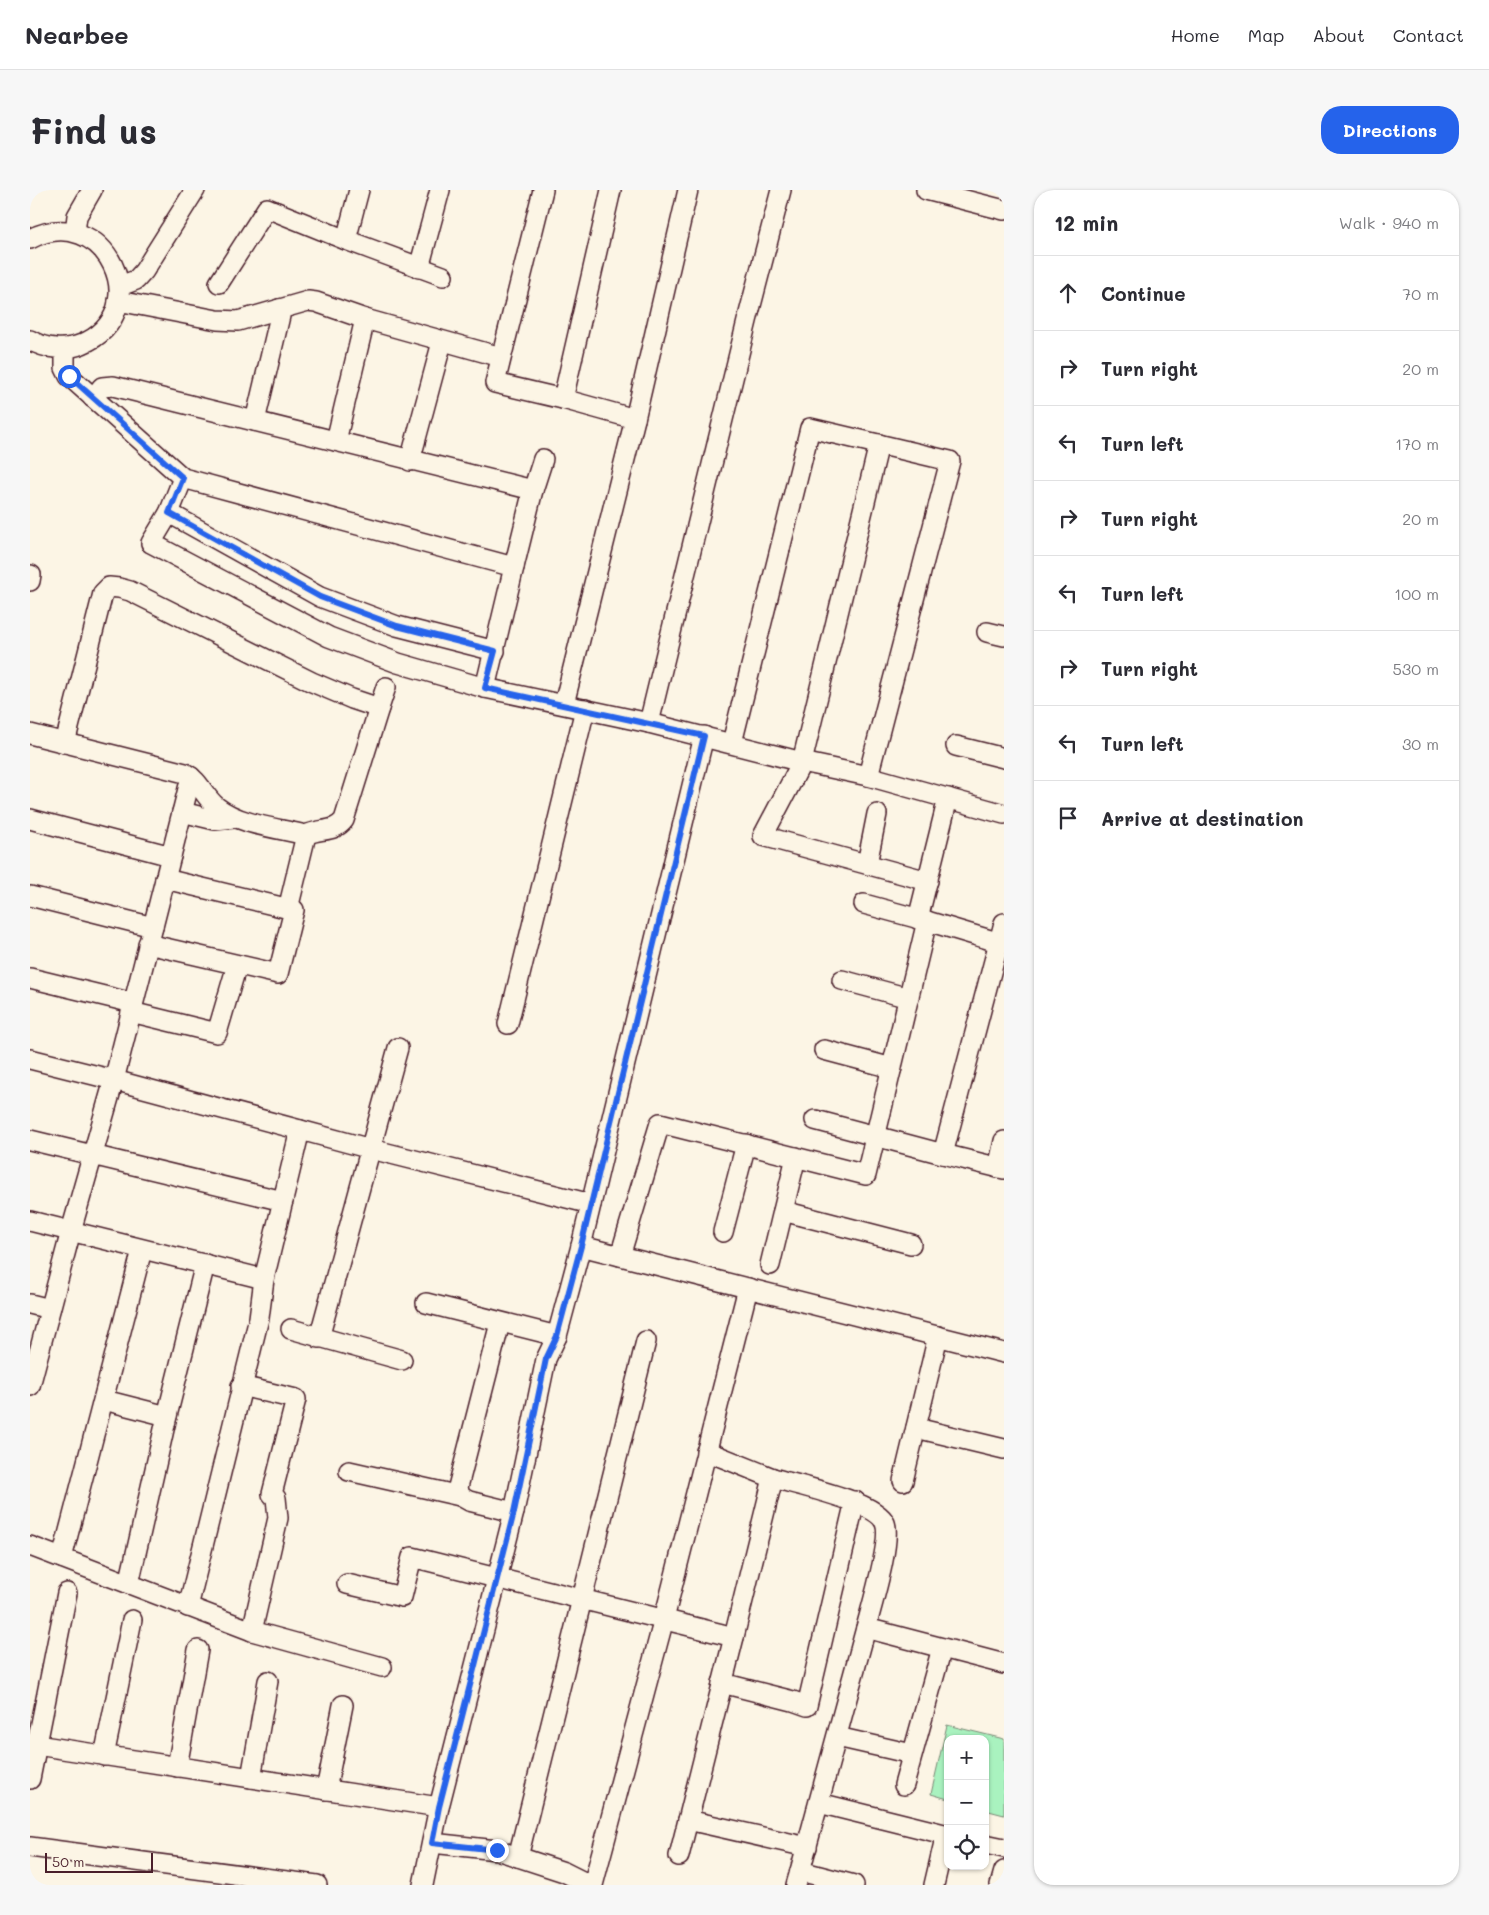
<!DOCTYPE html>
<meta charset="utf-8">
<style>
body{margin:0;font-family:Mali,sans-serif;background:#f7f7f7;color:#2b2b33}
.controls{position:absolute;right:15px;bottom:15px;display:grid;overflow:hidden;border-radius:10px;box-shadow:0 1px 4px #0004}
.controls button{width:45px;height:45px;display:grid;place-items:center;padding:0;border:0;border-bottom:1px solid #e1e1e2;background:#fff;color:#2b2b33;font:25px sans-serif}
.scale{position:absolute;left:15px;bottom:12px;width:108px;box-sizing:border-box;padding-left:5px;border:2px solid #4a1f2b;border-top:0;font-size:14px;line-height:18px;white-space:nowrap;color:#4a1f2b;-webkit-text-stroke:4px #fcf5e5;paint-order:stroke}
.stop{position:absolute;width:15px;height:15px;margin:-11px;border:4px solid #2563eb;border-radius:50%;background:#fff}
.stop.end{background:#2563eb;border-color:#fff;box-shadow:0 1px 5px #0008}
.list{margin:0;padding:0;list-style:none}
h2{display:flex;justify-content:space-between;align-items:center;height:65px;margin:0;padding:0 20px;font-size:21px}
h2 small{font-size:16px;font-weight:400;color:#7c7c81}
.list li{display:grid;grid-template-columns:32px 1fr auto;gap:15px;align-items:center;box-sizing:border-box;height:75px;padding:0 20px;border-top:1px solid #e1e1e2}
.list b{display:block;font-size:19px;white-space:nowrap}
.list em{font-size:16px;font-style:normal;color:#7c7c81}
.icon{flex:none;width:28px;height:28px;fill:none;stroke:currentColor;stroke-width:2;stroke-linecap:round;stroke-linejoin:round}
.map{position:relative;flex:none;width:974px;height:1695px;overflow:hidden;border-radius:20px}
header{display:flex;align-items:center;gap:30px;box-sizing:border-box;height:70px;padding:0 25px;background:#fff;border-bottom:1px solid #e1e1e2}
header strong{font-size:24px}
nav{display:flex;gap:28px;margin-inline-start:auto;font-size:18px}
.intro{display:flex;align-items:center;justify-content:space-between;box-sizing:border-box;height:120px;padding:0 30px}
h1{margin:0;font-size:35px}
.button{padding:12px 22px;border-radius:20px;background:#2563eb;color:#fff;font-size:18px;font-weight:700}
main{display:flex;gap:30px;padding:0 30px}
aside{flex:1;background:#fff;border-radius:20px;box-shadow:0 1px 4px #0004}
.map>svg:first-child{display:block}
.green{fill:#a9f2bf;stroke:#7a8875}
.lines{fill:none;stroke-linecap:round;stroke-linejoin:round}
.minor-casing{stroke:#4a1f2b;stroke-width:22}
.minor{stroke:#fcf5e5;stroke-width:19}
.route{stroke:#2563eb;stroke-width:6}
</style>
<header>
<strong>Nearbee</strong>
<nav><a>Home</a><a>Map</a><a>About</a><a>Contact</a></nav>
</header>
<div class="intro"><h1>Find us</h1><a class="button">Directions</a></div>
<main>
<div class="map">
<svg width="974" height="1695" viewBox="0 0 974 1695">
<rect width="100%" height="100%" fill="#fcf5e5"/>
<filter id="ink" filterUnits="userSpaceOnUse"><feTurbulence type="fractalNoise" baseFrequency=".02" numOctaves="2"/><feDisplacementMap in="SourceGraphic" scale="10" xChannelSelector="R" yChannelSelector="G"/><feConvolveMatrix kernelMatrix="1 2 1 2 8 2 1 2 1" color-interpolation-filters="sRGB"/></filter>
<g filter="url(#ink)">
<path class="green" d="M 917,1535 L 974,1549 L 974,1625 L 955,1620 L 955,1549 L 918,1549 L 918,1609 L 901,1604 Z"/>
<g class="lines">
<g class="minor-casing">
<g id="minor">
<path d="M 513,0 L 465,193 L 533,209 L 605,229"/>
<path d="M 896,0 L 974,20"/>
<path d="M 45,42 L 47,26 L 62,0"/>
<path d="M 0,49 C 75,10 128,122 52,154 C 35,161 15,159 0,150"/>
<path d="M 316,50 L 329,0"/>
<path d="M 389,78 L 410,0"/>
<path d="M 189,93 L 237,18 L 316,50 L 413,86"/>
<path d="M 90,96 L 106,90 L 114,81 L 165,0"/>
<path d="M 88,111 L 187,130 L 208,131 L 278,111 L 286,112 L 335,129 L 471,167"/>
<path d="M 35,158 L 35,178 L 39,186 L 153,288 L 484,377 L 455,498"/>
<path d="M 63,208 L 72,197 L 83,196 L 503,300 L 484,377"/>
<path d="M 533,209 L 581,0"/>
<path d="M 225,231 L 250,126 L 249,119"/>
<path d="M 306,251 L 335,129"/>
<path d="M 849,254 L 772,572 L 733,646 L 898,691"/>
<path d="M 380,271 L 412,152"/>
<path d="M 153,288 L 139,323 L 121,353 L 299,447 L 368,473 L 455,498 L 619,533 L 772,572 L 838,586 L 974,624"/>
<path d="M 503,300 L 513,269"/>
<path d="M 139,323 L 290,407 L 367,436 L 465,461"/>
<path d="M 0,391 L 1,385"/>
<path d="M 957,442 L 974,446"/>
<path d="M 534,514 L 605,229 L 658,0"/>
<path d="M 619,533 L 717,131 L 751,0"/>
<path d="M 0,544 L 155,583 C 169,590 175,608 187,617 C 210,635 248,638 276,645 C 290,638 304,643 314,630 L 349,518"/>
<path d="M 35,553 L 73,403 L 79,397 L 89,398 L 100,401 L 282,492 L 322,509 L 349,518 L 356,497"/>
<path d="M 702,553 L 780,238 L 920,271 L 838,586"/>
<path d="M 926,556 L 974,568"/>
<path d="M 152,622 L 185,630 L 204,628"/>
<path d="M 0,629 L 141,666 L 84,890 L 41,1041 L 0,1196"/>
<path d="M 141,666 L 161,587"/>
<path d="M 837,674 L 847,624"/>
<path d="M 0,706 L 123,737"/>
<path d="M 834,714 L 897,731"/>
<path d="M 258,719 L 276,645"/>
<path d="M 888,729 L 918,608"/>
<path d="M 118,754 L 248,784 L 264,720 L 135,689"/>
<path d="M 0,788 L 103,813"/>
<path d="M 812,790 L 879,808"/>
<path d="M 101,822 L 187,843 L 207,775"/>
<path d="M 478,834 L 555,519"/>
<path d="M 794,860 L 862,878"/>
<path d="M 0,869 L 84,890 L 341,959 L 561,1014"/>
<path d="M 785,930 L 913,964 L 974,733"/>
<path d="M 0,950 L 253,1011"/>
<path d="M 913,964 L 974,979"/>
<path d="M 968,978 L 974,951"/>
<path d="M 753,1021 L 881,1054"/>
<path d="M 0,1031 L 234,1089"/>
<path d="M 693,1042 L 716,954"/>
<path d="M 551,1056 L 674,546"/>
<path d="M 590,1066 L 630,933 L 836,985 L 897,731 L 974,754"/>
<path d="M 740,1075 L 766,967"/>
<path d="M 396,1113 L 527,1146"/>
<path d="M 0,1114 L 20,1119"/>
<path d="M 470,1133 L 428,1297 L 430,1306 L 439,1311 L 484,1322"/>
<path d="M 261,1139 L 372,1170"/>
<path d="M 289,1148 L 368,858"/>
<path d="M 211,1196 L 266,1209 L 242,1304 L 246,1308 L 248,1328 L 222,1441"/>
<path d="M 74,1210 L 137,1226"/>
<path d="M 886,1238 L 974,1259"/>
<path d="M 676,1261 L 743,1288 L 704,1447"/>
<path d="M 319,1281 L 430,1306"/>
<path d="M 743,1288 C 766,1295 846,1311 855,1333 C 862,1350 841,1418 836,1438"/>
<path d="M 873,1291 L 908,1146"/>
<path d="M 0,1356 L 222,1441 L 352,1477"/>
<path d="M 32,1368 L 112,1060"/>
<path d="M 99,1394 L 137,1226 L 175,1074"/>
<path d="M 317,1394 L 372,1407 L 382,1367 L 704,1447 L 649,1666"/>
<path d="M 158,1417 L 229,1128 L 234,1089 L 270,940"/>
<path d="M 692,1493 L 763,1511 L 777,1516 L 825,1311"/>
<path d="M 807,1547 L 882,1564"/>
<path d="M 0,1554 L 409,1617 L 393,1695"/>
<path d="M 74,1566 L 102,1430"/>
<path d="M 147,1577 L 168,1460"/>
<path d="M 221,1588 L 238,1491"/>
<path d="M 0,1589 L 37,1403"/>
<path d="M 874,1595 L 912,1458"/>
<path d="M 296,1600 L 313,1515"/>
<path d="M 789,1613 L 918,1645"/>
<path d="M 409,1617 L 484,1322 L 516,1169 L 527,1146 L 551,1056 L 974,1163"/>
<path d="M 658,1630 L 777,1657"/>
<path d="M 402,1653 L 467,1660 L 534,1682 L 560,1695"/>
<path d="M 955,1654 L 974,1658"/>
<path d="M 0,1657 L 287,1695"/>
<path d="M 488,1667 L 616,1151"/>
<path d="M 770,1681 L 836,1438 L 974,1474"/>
<path d="M 563,1695 L 634,1429 L 718,1098"/>
<path d="M 766,1695 L 770,1681 L 824,1695"/>
<path d="M 904,1695 L 916,1644"/>
<path d="M 970,1695 L 974,1681"/>
</g>
</g>
<use href="#minor" class="minor"/>
</g>
</g>
<g class="lines" filter="url(#ink)">
<path class="route" d="M 39,186 L 153,288 L 139,323 L 290,407 L 367,436 L 465,461 L 455,498 L 674,546 L 551,1056 L 527,1146 L 516,1169 L 484,1322 L 409,1617 L 402,1653 L 467,1660"/>
</g>
</svg>
<div class="controls">
<button>+</button>
<button>−</button>
<button><svg class="icon" aria-label="locate" viewBox="0 0 24 24"><circle cx="12" cy="12" r="6"/><path d="M12 2v4M12 18v4M2 12h4M18 12h4"/></svg></button>
</div>
<div class="scale">50 m</div>
<div class="stop" style="left:39px;top:186px"></div>
<div class="stop end" style="left:467px;top:1660px"></div>
</div>
<aside>
<h2>12 min<small>Walk · 940 m</small></h2>
<ul class="list">
<li><svg class="icon" aria-label="ahead" viewBox="0 0 24 24"><path d="M12 20V5M6 11l6-6 6 6"/></svg><div><b>Continue</b></div><em>70 m</em></li>
<li><svg class="icon" aria-label="right" viewBox="0 0 24 24"><path d="M7 20v-9h11M14 6l5 5-5 5"/></svg><div><b>Turn right</b></div><em>20 m</em></li>
<li><svg class="icon" aria-label="left" viewBox="0 0 24 24"><path d="M17 20v-9H6M10 6l-5 5 5 5"/></svg><div><b>Turn left</b></div><em>170 m</em></li>
<li><svg class="icon" aria-label="right" viewBox="0 0 24 24"><path d="M7 20v-9h11M14 6l5 5-5 5"/></svg><div><b>Turn right</b></div><em>20 m</em></li>
<li><svg class="icon" aria-label="left" viewBox="0 0 24 24"><path d="M17 20v-9H6M10 6l-5 5 5 5"/></svg><div><b>Turn left</b></div><em>100 m</em></li>
<li><svg class="icon" aria-label="right" viewBox="0 0 24 24"><path d="M7 20v-9h11M14 6l5 5-5 5"/></svg><div><b>Turn right</b></div><em>530 m</em></li>
<li><svg class="icon" aria-label="left" viewBox="0 0 24 24"><path d="M17 20v-9H6M10 6l-5 5 5 5"/></svg><div><b>Turn left</b></div><em>30 m</em></li>
<li><svg class="icon" aria-label="arrive" viewBox="0 0 24 24"><path d="M6 21V4h12l-3 4 3 4H6"/></svg><div><b>Arrive at destination</b></div></li>
</ul>
</aside>
</main>
